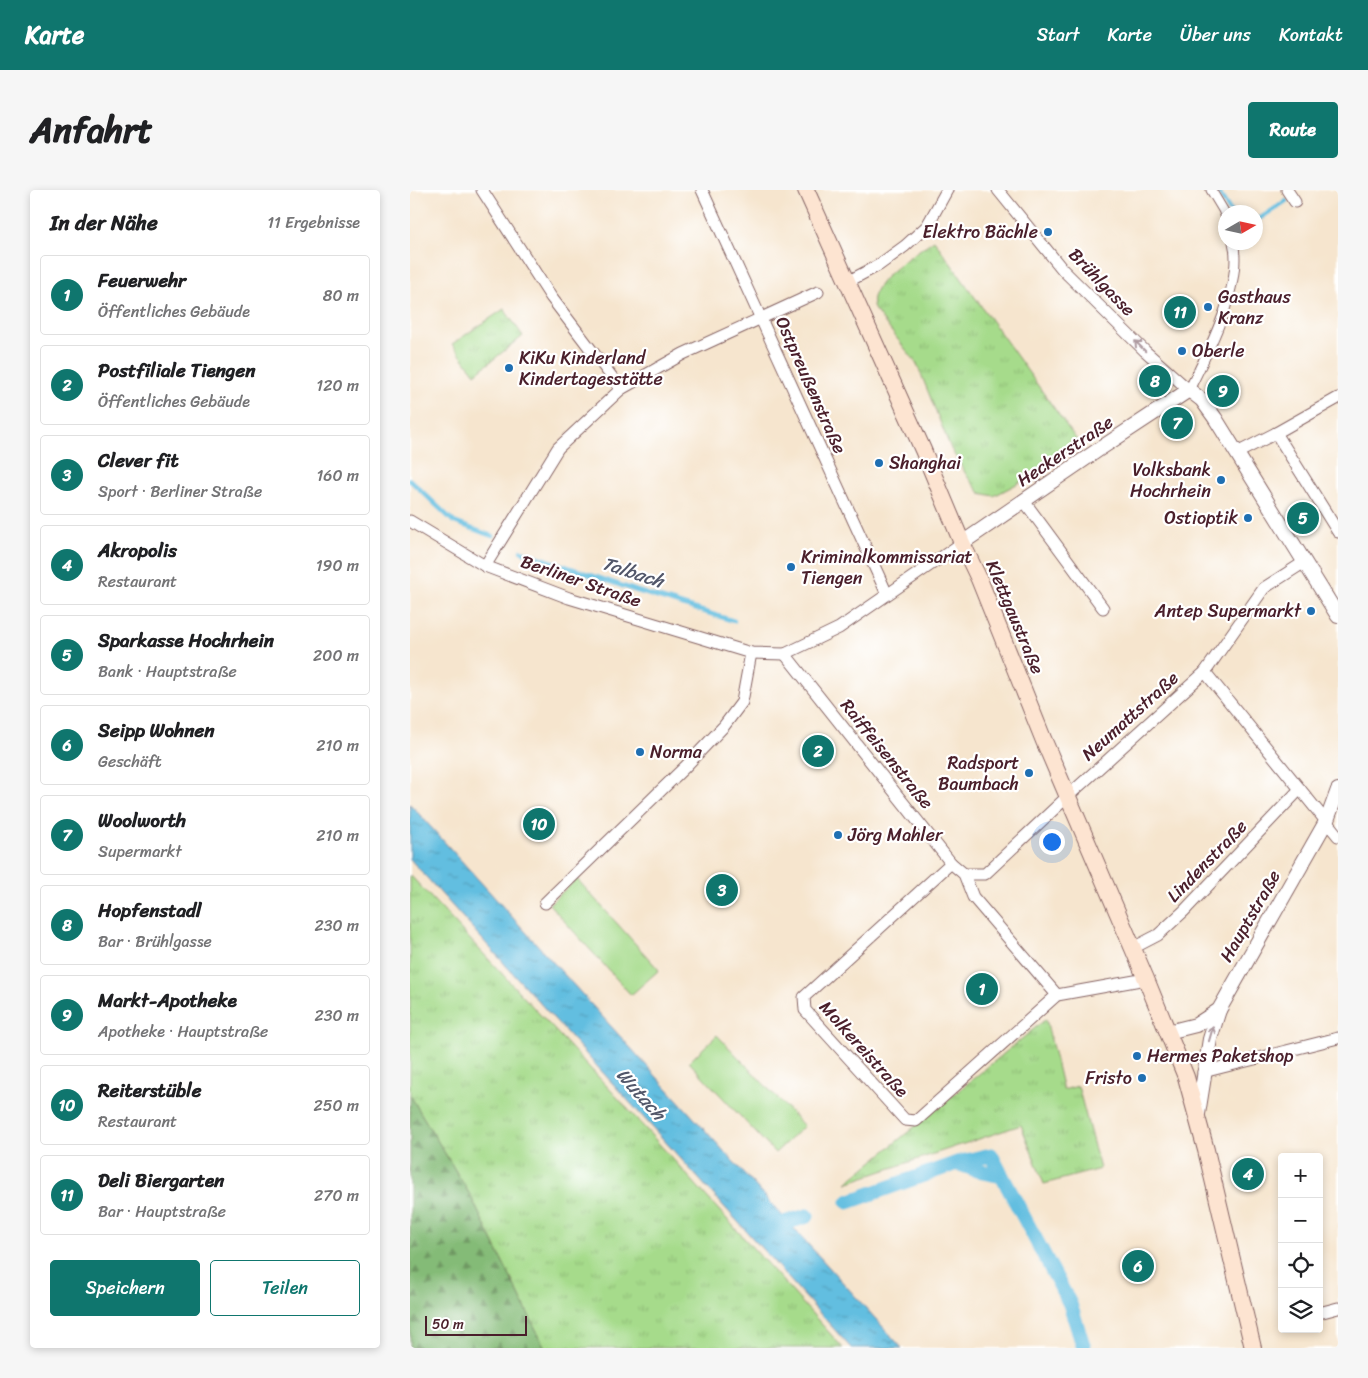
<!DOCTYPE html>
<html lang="de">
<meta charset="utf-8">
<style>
body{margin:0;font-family:Sriracha,sans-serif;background:#f6f6f6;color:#202124}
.controls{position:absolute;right:15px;bottom:15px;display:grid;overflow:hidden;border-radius:5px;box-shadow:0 2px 8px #0003}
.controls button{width:45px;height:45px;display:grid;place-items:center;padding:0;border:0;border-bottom:1px solid #e0e0e0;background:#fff;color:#202124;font:25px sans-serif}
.compass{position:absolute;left:808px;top:15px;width:45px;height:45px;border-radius:50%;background:#fff;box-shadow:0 2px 8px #0003;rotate:81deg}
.scale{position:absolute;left:15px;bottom:12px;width:102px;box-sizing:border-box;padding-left:5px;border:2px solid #4a1f2b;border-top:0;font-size:14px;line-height:18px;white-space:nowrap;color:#4a1f2b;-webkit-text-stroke:4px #fff;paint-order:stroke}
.you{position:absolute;left:641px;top:651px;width:18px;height:18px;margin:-12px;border:4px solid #fff;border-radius:50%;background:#1a73e8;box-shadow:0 0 0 8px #1a73e833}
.badge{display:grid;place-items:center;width:32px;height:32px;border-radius:50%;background:#0f766e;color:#fff;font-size:16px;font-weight:700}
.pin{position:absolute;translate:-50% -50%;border:2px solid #fff;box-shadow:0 1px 5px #0006}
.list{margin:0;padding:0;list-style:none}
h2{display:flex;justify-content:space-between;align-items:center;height:65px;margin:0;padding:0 20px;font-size:21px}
h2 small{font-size:16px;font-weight:400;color:#757577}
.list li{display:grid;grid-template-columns:32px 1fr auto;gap:15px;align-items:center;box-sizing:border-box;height:80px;margin:0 10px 10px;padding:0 10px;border:1px solid #e0e0e0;border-radius:5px}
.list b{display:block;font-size:19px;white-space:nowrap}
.list p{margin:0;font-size:16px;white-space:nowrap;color:#757577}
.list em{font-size:16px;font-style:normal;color:#757577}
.actions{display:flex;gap:10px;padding:15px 20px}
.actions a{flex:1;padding:11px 0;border:1px solid #0f766e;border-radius:5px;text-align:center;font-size:18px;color:#0f766e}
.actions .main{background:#0f766e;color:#fff}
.icon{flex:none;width:28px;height:28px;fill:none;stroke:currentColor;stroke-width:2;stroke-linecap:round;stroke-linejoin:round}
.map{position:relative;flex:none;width:928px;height:1158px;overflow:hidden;border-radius:5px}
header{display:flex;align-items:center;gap:30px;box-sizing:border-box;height:70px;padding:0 25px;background:#0f766e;color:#fff}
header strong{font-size:24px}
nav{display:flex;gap:28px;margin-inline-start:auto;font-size:18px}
.intro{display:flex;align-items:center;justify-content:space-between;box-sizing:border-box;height:120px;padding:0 30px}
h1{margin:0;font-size:35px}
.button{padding:12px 22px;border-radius:5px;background:#0f766e;color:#fff;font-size:18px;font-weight:700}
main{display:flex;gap:30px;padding:0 30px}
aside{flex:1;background:#fff;border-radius:5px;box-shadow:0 2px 8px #0003}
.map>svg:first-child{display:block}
.grass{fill:url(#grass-tufts);stroke:#787d5b}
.forest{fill:url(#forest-firs);stroke:#676d51}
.pitch{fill:#a6db8b;stroke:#787d5b}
.water{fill:url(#water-ripples);stroke:#566e86}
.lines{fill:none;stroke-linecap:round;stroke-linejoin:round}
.stream{stroke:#62bee0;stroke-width:4.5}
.canal{stroke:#62bee0;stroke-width:15}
.pedestrian-casing{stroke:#866464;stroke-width:11}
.minor-casing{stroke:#866464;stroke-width:13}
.tertiary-casing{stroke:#866464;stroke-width:16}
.secondary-casing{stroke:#866464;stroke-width:18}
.pedestrian{stroke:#fff;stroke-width:9}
.minor{stroke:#fff;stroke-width:11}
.tertiary{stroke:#fff;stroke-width:14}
.secondary{stroke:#fde4d1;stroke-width:16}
.oneway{stroke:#ae9aa0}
.poi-dot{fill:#1f6fb2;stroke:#fff;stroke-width:2}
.labels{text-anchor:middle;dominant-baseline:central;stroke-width:4.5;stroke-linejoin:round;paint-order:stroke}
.poi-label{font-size:18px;fill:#4a1f2b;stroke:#fff;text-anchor:start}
.street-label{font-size:18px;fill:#4a1f2b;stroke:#fff}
.water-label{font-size:19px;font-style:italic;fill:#52576a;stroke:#fff}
</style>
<header>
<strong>Karte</strong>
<nav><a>Start</a><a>Karte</a><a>Über uns</a><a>Kontakt</a></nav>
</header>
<div class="intro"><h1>Anfahrt</h1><a class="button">Route</a></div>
<main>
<aside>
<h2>In der Nähe<small>11 Ergebnisse</small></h2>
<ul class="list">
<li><span class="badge">1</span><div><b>Feuerwehr</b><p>Öffentliches Gebäude</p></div><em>80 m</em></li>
<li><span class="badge">2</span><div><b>Postfiliale Tiengen</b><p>Öffentliches Gebäude</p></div><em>120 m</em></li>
<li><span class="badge">3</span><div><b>Clever fit</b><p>Sport · Berliner Straße</p></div><em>160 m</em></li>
<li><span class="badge">4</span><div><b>Akropolis</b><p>Restaurant</p></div><em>190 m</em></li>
<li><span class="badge">5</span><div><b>Sparkasse Hochrhein</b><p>Bank · Hauptstraße</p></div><em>200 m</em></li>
<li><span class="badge">6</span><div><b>Seipp Wohnen</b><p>Geschäft</p></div><em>210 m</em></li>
<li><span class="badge">7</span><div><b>Woolworth</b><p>Supermarkt</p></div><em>210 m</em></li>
<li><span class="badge">8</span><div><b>Hopfenstadl</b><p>Bar · Brühlgasse</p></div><em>230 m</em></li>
<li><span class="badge">9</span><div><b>Markt-Apotheke</b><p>Apotheke · Hauptstraße</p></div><em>230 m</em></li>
<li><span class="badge">10</span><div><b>Reiterstüble</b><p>Restaurant</p></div><em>250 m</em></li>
<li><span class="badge">11</span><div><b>Deli Biergarten</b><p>Bar · Hauptstraße</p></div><em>270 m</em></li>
</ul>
<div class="actions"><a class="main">Speichern</a><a>Teilen</a></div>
</aside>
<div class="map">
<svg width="928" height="1158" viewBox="0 0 928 1158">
<defs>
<pattern id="grass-tufts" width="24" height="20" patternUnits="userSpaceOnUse" patternTransform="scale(1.25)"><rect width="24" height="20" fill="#a6db8b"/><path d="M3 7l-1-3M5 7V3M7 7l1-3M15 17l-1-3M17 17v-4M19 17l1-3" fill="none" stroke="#90bc78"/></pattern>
<pattern id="forest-firs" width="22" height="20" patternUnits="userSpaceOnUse" patternTransform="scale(1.25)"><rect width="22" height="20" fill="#84bb77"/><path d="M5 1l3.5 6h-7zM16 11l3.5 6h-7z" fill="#6e9762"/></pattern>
<pattern id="water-ripples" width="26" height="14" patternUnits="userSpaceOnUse" patternTransform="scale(1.25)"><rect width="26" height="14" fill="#62bee0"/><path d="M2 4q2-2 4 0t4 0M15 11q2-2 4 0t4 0" fill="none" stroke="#539ab6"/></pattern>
</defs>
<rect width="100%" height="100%" fill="#fff"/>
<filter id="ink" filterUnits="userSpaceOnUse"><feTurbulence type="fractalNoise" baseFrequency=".02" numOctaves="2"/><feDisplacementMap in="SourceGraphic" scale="10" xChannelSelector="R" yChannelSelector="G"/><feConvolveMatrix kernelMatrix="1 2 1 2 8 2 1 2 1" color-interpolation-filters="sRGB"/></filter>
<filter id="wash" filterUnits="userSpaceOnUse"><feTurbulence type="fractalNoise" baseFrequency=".0096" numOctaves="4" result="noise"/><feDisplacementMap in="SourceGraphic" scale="20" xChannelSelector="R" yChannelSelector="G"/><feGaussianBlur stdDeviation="1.12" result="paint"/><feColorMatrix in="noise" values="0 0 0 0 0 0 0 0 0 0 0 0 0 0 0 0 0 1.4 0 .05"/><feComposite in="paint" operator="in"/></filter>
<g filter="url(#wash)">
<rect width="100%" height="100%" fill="#f6e5ce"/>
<g class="grass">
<path d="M 524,50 L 669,253 L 633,280 L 584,306 L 570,303 L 557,286 L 541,259 L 507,174 L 464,119 C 463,115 462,111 463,107 C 471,84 504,64 524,50 Z"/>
<path d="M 94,119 L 113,146 L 65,184 L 42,154 Z"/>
<path d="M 0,685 L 206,906 L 433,1158 L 135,1158 L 60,1005 L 0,905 Z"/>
<path d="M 636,829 L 653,900 L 668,896 L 690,979 L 634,994 L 611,935 L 436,993 Z"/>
</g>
<path class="forest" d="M 0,905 L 60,1005 L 135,1158 L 0,1158 Z"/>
<g class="pitch">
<path d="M 167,689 L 249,780 L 221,805 L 139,714 Z"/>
<path d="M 307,845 L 394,936 L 365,963 L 279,872 Z"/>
</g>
<path class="water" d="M 0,614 L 492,1158 L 441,1158 C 295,994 146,832 0,669 Z"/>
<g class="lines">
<g class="stream">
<path d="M 807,0 L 821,22"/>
<path d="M 846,31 L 876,11"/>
<path d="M 0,290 L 44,332 L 82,346"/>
<path d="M 111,361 L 227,401 L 324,431"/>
</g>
<g class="canal">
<path d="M 547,973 L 581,965 L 592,986"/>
<path d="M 438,1012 L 547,973 L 572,982 L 592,986 L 660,1114 L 674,1158"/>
<path d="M 358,1038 L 397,1026"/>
</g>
</g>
</g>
<g filter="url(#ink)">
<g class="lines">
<g class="pedestrian-casing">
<g id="pedestrian">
<path d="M 801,0 L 813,20 L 816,27"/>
<path d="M 779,200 C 797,164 834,93 823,52"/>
</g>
</g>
<g class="minor-casing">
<g id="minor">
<path d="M 72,0 L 141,107 L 211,199"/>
<path d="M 292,0 L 477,404"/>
<path d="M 588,0 L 653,80 L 735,161 L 779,200"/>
<path d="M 877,0 L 885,12"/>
<path d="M 439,91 L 469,75 L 495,56 L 517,36 L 537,0"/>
<path d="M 866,243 L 928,342"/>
<path d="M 827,263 L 866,243 L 928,208"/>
<path d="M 614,311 L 693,418"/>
<path d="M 0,331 L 75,376 L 159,408 L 341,463 L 375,464 L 429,438 L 552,353"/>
<path d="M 75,376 L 148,258 L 211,199 L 273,164 L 408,102"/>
<path d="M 375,464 L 541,673 L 554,684 L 563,707 L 647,805"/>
<path d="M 795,482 L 928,646"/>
<path d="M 541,673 L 394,807 L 395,820 L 495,930 L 506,931 L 647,805 L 736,789"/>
<path d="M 554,684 L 575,684 L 658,606 L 795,482 L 854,398 L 893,373"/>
<path d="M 135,713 L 275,577 L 314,536 L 332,512 L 341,463"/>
<path d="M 723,758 L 748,745 L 774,721 L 890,599"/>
<path d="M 793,882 L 928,848"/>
<path d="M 909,1123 L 928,1118"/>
</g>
</g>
<g class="tertiary-casing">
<g id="tertiary">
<path d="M 552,353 L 688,260 L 779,200 L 792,210 L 805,228 L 928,426"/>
<path d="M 758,842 L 786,835 L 809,820 L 917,630 L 928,600"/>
<path d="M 788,924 L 800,849 L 809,820"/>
</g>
</g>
<g class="secondary-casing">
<path id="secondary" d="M 396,0 L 513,260 L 552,353 L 569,389 L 634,551 L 736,789 L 776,887 L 796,960 L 843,1158"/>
</g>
<use href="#pedestrian" class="pedestrian"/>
<use href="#minor" class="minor"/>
<use href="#tertiary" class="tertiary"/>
<use href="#secondary" class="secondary"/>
</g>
<defs><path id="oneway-shaft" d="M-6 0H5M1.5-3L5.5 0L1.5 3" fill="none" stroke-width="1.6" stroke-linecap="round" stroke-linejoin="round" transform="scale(1.25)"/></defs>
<g class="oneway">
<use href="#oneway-shaft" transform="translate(730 156) rotate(-135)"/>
<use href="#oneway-shaft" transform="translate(801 844) rotate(-74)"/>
</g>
</g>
<g class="poi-dot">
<circle cx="638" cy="42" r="5"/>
<circle cx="798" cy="117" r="5"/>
<circle cx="772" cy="161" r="5"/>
<circle cx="99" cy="178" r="5"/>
<circle cx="469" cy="273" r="5"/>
<circle cx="811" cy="290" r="5"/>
<circle cx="838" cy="328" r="5"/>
<circle cx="381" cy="377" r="5"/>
<circle cx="901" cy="421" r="5"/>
<circle cx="230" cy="562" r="5"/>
<circle cx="619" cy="583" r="5"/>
<circle cx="428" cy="645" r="5"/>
<circle cx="727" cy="866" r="5"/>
<circle cx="732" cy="888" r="5"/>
</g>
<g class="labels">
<g class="poi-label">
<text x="628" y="42" text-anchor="end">Elektro Bächle</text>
<text x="808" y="107">Gasthaus<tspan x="808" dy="21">Kranz</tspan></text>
<text x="782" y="161">Oberle</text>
<text x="109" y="168">KiKu Kinderland<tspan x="109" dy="21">Kindertagesstätte</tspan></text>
<text x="479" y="273">Shanghai</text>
<text x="801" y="280" text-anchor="end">Volksbank<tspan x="801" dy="21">Hochrhein</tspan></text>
<text x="828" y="328" text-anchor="end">Ostioptik</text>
<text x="391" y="367">Kriminalkommissariat<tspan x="391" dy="21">Tiengen</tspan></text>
<text x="891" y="421" text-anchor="end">Antep Supermarkt</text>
<text x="240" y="562">Norma</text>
<text x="609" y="573" text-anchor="end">Radsport<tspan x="609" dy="21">Baumbach</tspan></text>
<text x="438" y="645">Jörg Mahler</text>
<text x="737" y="866">Hermes Paketshop</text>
<text x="722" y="888" text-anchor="end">Fristo</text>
</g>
<g class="street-label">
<text transform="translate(692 92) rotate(46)">Brühlgasse</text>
<text transform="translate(401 195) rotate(66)">Ostpreußenstraße</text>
<text transform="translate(655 261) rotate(-34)">Heckerstraße</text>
<text transform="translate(171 391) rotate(19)">Berliner Straße</text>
<text transform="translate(605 427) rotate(67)">Klettgaustraße</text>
<text transform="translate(720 526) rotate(-42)">Neumattstraße</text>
<text transform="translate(477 564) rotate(51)">Raiffeisenstraße</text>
<text transform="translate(797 671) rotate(-46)">Lindenstraße</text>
<text transform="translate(840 726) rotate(-60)">Hauptstraße</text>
<text transform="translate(454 859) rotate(48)">Molkereistraße</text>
</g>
<g class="water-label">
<text transform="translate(223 382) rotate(18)">Talbach</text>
<text transform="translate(231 904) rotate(48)">Wutach</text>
</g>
</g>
</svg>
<div class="controls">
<button>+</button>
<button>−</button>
<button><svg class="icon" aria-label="locate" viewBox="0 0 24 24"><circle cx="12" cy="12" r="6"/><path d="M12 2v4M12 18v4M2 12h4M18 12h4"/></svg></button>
<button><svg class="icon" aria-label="layers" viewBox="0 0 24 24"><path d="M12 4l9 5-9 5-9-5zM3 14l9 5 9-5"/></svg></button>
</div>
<svg class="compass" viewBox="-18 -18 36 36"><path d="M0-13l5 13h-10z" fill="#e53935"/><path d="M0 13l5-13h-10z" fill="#757577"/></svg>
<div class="scale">50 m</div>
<div class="you"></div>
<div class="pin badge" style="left:572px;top:799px">1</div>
<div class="pin badge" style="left:408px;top:561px">2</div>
<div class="pin badge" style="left:312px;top:700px">3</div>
<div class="pin badge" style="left:838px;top:984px">4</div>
<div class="pin badge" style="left:893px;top:328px">5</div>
<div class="pin badge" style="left:728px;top:1076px">6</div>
<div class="pin badge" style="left:767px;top:233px">7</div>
<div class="pin badge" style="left:745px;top:191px">8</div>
<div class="pin badge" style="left:813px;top:201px">9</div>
<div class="pin badge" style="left:129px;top:634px">10</div>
<div class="pin badge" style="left:770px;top:122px">11</div>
</div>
</main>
